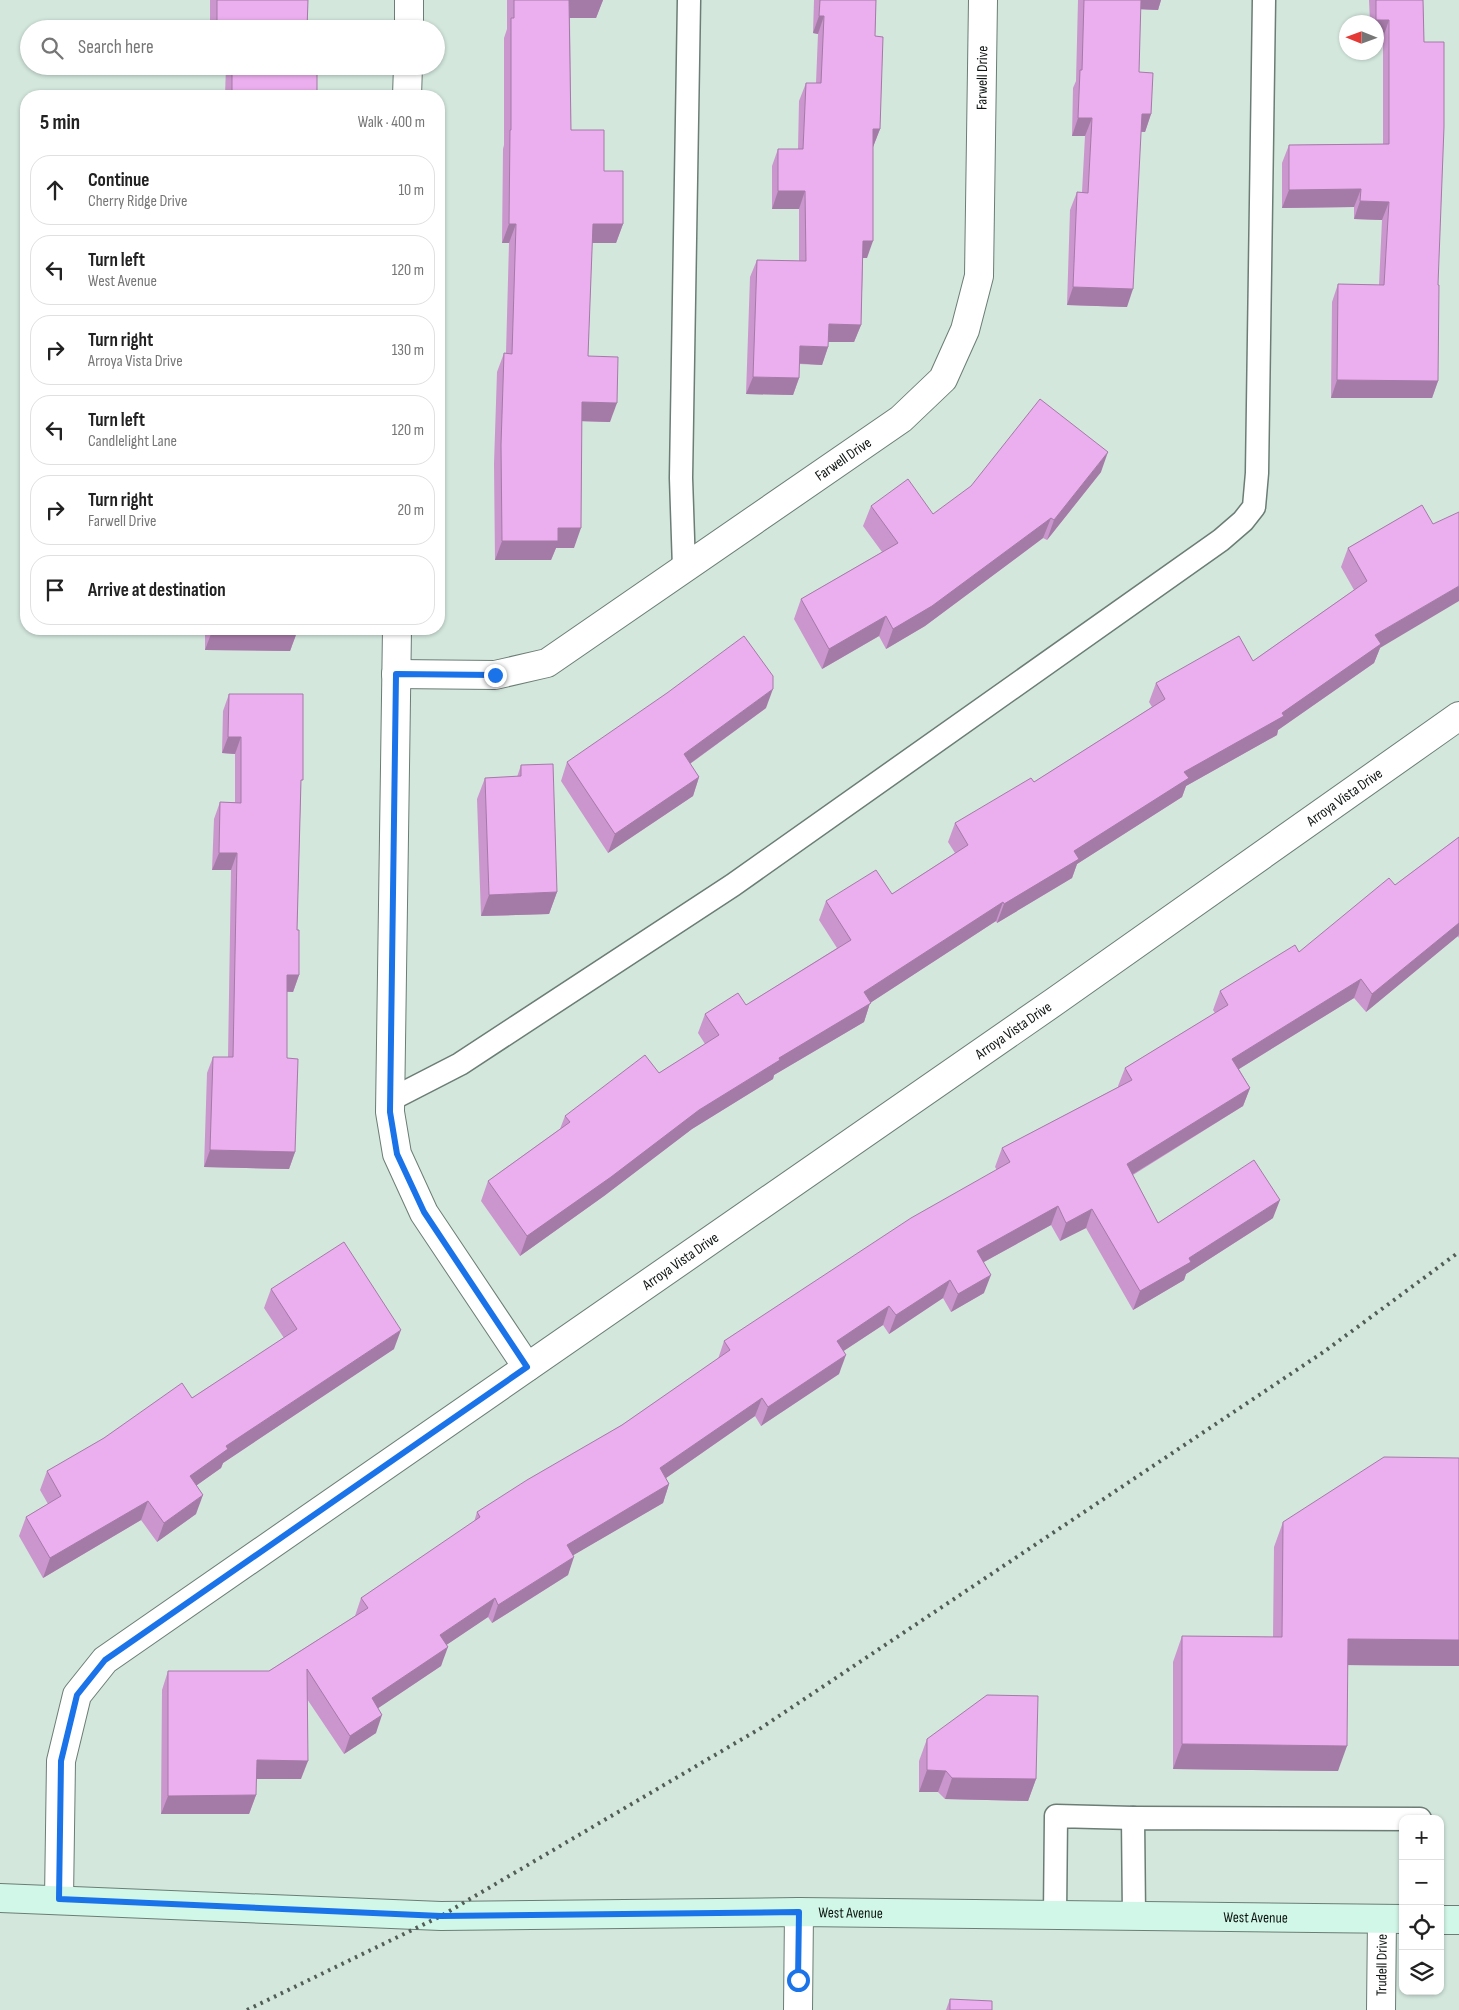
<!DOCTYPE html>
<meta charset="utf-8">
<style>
body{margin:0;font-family:"Sofia Sans Condensed",sans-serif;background:#f2f2f2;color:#222}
.controls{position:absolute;right:15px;bottom:15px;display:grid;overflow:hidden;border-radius:10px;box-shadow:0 1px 4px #0004}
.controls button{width:45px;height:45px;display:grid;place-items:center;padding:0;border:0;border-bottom:1px solid #e0e0e0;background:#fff;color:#222;font:25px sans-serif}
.compass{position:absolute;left:1339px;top:15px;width:45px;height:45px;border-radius:50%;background:#fff;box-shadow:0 1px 4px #0004;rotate:271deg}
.stop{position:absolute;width:15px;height:15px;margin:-11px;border:4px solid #1a73e8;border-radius:50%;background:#fff}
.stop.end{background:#1a73e8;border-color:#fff;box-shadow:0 1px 5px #0008}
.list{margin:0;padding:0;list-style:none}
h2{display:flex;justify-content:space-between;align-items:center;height:65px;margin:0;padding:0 20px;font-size:21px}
h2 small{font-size:16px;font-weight:400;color:#767676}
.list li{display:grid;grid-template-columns:32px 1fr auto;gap:15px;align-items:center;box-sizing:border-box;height:70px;margin:0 10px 10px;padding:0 10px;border:1px solid #e0e0e0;border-radius:20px}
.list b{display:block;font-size:19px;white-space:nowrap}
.list p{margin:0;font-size:16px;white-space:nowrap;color:#767676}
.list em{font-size:16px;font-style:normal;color:#767676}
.icon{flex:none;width:28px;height:28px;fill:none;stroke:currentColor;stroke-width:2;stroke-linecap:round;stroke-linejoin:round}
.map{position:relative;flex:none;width:1459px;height:2010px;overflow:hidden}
.search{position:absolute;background:#fff;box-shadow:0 1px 4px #0004;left:20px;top:20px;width:425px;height:55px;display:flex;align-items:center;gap:12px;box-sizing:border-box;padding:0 18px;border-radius:28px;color:#767676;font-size:19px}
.panel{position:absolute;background:#fff;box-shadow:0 1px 4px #0004;left:20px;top:90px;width:425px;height:545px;border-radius:20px}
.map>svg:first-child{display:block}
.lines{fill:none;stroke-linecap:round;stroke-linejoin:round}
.service-casing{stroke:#6b7d75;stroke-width:25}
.minor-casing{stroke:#6b7d75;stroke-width:30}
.secondary-casing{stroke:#6b7d75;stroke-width:30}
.service{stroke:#fff;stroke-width:22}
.minor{stroke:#fff;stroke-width:28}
.secondary{stroke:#d1f7e8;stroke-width:28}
.rail{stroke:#515d57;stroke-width:4;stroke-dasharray:2.5 5;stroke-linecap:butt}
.wall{fill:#ca96cd}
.shaded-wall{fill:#a47aa7}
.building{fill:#ebaeee;stroke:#a47aa7}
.route{stroke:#1a73e8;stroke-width:6}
.labels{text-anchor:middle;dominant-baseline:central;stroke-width:4;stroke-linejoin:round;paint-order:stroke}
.street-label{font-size:15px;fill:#0d1411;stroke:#d3e7dd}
</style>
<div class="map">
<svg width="1459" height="2010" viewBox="0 0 1459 2010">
<rect width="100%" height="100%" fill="#d3e7dd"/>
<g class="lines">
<g class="service-casing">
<g id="service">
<path d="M 684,568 L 681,478 L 689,0"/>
<path d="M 390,1100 L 460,1064 L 733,885 L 1221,540 L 1243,521 L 1254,507 L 1257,473 L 1264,0"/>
<path d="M 1055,1915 L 1056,1816 L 1133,1818"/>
<path d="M 1134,1916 L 1133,1818 L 1420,1819"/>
</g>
</g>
<g class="minor-casing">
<g id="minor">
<path d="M 409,29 L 409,0"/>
<path d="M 407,96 L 408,66"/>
<path d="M 397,629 L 390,1112 L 397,1154 L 424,1213 L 527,1367"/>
<path id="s1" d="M 396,674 L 495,675 L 547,663 L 901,419 L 943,379 L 965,330 L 979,276 L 983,0"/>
<path id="s2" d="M 59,1899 L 61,1761 L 77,1695 L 105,1660 L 1054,1002 L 1459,716"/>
<path d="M 798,2010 L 799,1912"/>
<path id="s3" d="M 1381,2010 L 1382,1919"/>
</g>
</g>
<g class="secondary-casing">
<g id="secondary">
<path id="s4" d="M 0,1898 L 441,1916 L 799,1912 L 1403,1919"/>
<path d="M 1440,1920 L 1459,1920"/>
</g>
</g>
<use href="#service" class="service"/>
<use href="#minor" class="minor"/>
<use href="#secondary" class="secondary"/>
<path class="rail" d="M 247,2010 L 441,1916 L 761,1728 L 1325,1351 L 1459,1252"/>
</g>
<g class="wall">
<path d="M 210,0 L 308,0 L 307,29 L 210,29 Z"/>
<path d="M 507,0 L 603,0 L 596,18 L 570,18 L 571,130 L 604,171 L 623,224 L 616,243 L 592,243 L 588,356 L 610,422 L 582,421 L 574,548 L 556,548 L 551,560 L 495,560 L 494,464 L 497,372 L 504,353 L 506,353 L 509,243 L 502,243 L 503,149 L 504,145 L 504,38 L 507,29 Z"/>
<path d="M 814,0 L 876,0 L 875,36 L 880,129 L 873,147 L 867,258 L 863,258 L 861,325 L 854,342 L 828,342 L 828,347 L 822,365 L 799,364 L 799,378 L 793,395 L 746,394 L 750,277 L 757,260 L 799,261 L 799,209 L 772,209 L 772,166 L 778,149 L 798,149 L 799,101 L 806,83 L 816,83 L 818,34 L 813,33 Z"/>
<path d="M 1078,0 L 1161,0 L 1158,10 L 1140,9 L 1139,72 L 1151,114 L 1145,132 L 1141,132 L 1127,307 L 1067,305 L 1070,210 L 1077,192 L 1082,192 L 1085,136 L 1072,136 L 1073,88 L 1076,81 Z"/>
<path d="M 1369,0 L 1423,0 L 1424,42 L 1438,285 L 1438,381 L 1432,398 L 1331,398 L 1332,302 L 1338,284 L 1379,285 L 1382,220 L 1354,219 L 1354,207 L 1282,208 L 1282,163 L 1289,145 L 1383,144 L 1383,38 L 1376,22 L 1370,22 Z"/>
<path d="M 226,66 L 317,66 L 317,96 L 225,96 Z"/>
<path d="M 1101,472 L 1047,540 L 1043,538 L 925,626 L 886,649 L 879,636 L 822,669 L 794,619 L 801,599 L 882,552 L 863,526 L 871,506 L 933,514 Z"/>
<path d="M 1422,505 L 1380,648 L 1374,663 L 1278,730 L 1277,735 L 1186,786 L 1182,797 L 1077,864 L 1072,878 L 997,923 L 996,921 L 870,1003 L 864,1022 L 774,1075 L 773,1079 L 692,1129 L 604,1196 L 520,1256 L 481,1201 L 488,1181 L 560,1129 L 565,1116 L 659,1073 L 705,1044 L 698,1033 L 705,1014 L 746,1005 L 837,948 L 819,920 L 826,901 L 892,894 L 955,853 L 948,842 L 955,823 L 1034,782 L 1152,707 L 1149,702 L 1156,683 L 1253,661 L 1354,590 L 1341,567 L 1348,548 Z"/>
<path d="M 205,629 L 297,629 L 297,632 L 290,651 L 205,650 Z"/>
<path d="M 229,694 L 301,785 L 297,930 L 299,975 L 293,992 L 287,992 L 287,1058 L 295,1152 L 289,1169 L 204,1167 L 207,1073 L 213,1057 L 228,1057 L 231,870 L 212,870 L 214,819 L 220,802 L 235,802 L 235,754 L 222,753 L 223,711 Z"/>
<path d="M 766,708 L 690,764 L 699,777 L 693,796 L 608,853 L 561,781 L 567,762 Z"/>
<path d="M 521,765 L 557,892 L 549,914 L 481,916 L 477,799 L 485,778 L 517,777 Z"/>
<path d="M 1459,837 L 1459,938 L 1458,936 L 1366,1012 L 1354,998 L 1239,1069 L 1250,1088 L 1243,1106 L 1133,1175 L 1158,1223 L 1273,1218 L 1186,1274 L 1184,1280 L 1133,1310 L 1086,1228 L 1060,1241 L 1051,1225 L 984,1262 L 984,1293 L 951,1312 L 943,1298 L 889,1334 L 883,1325 L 843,1351 L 839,1374 L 761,1426 L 755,1416 L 666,1478 L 669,1484 L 663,1503 L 573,1555 L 568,1575 L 492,1623 L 488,1617 L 446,1645 L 441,1666 L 378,1708 L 376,1733 L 344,1754 L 307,1699 L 301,1779 L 256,1779 L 256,1795 L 249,1814 L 161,1814 L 162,1690 L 168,1671 L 269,1671 L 355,1616 L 361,1598 L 474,1522 L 477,1512 L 622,1425 L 718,1359 L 724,1341 L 997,1170 L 995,1167 L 1002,1148 L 1118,1087 L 1118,1086 L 1125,1068 L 1215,1013 L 1213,1010 L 1220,991 L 1299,952 L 1395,885 Z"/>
<path d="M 271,1289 L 394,1349 L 223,1463 L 221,1468 L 197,1485 L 196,1514 L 157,1542 L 141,1520 L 43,1578 L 19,1536 L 26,1517 L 48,1504 L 40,1490 L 47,1471 L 192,1398 L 284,1338 L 264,1308 Z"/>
<path d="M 1283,1522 L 1459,1666 L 1348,1665 L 1338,1771 L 1173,1769 L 1173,1662 L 1182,1636 L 1273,1637 L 1274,1547 Z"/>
<path d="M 927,1739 L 1036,1779 L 1028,1801 L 945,1799 L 938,1792 L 919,1792 L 919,1761 Z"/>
<path d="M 950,1999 L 992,2010 L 946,2010 Z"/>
</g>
<g class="shaded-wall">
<path d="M 569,0 L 603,0 L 596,18 L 562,18 Z"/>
<path d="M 1138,0 L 1161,0 L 1158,10 L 1135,9 Z"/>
<path d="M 819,16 L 824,16 L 818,34 L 813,33 Z"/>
<path d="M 1376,20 L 1389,20 L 1383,38 L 1376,38 L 1376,22 L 1375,22 Z"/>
<path d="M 217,25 L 233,26 L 232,29 L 216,29 Z"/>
<path d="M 1142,114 L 1151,114 L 1145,132 L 1135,131 Z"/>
<path d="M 1078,118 L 1092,118 L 1085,136 L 1072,136 Z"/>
<path d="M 873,129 L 880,129 L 873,147 L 866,147 Z"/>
<path d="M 1361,189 L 1354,207 L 1282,208 L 1289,190 Z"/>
<path d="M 778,191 L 805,191 L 799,209 L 772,209 Z"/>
<path d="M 1360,201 L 1389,202 L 1382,220 L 1354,219 Z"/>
<path d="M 509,224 L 516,224 L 509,243 L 502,243 Z"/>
<path d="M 593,224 L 623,224 L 616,243 L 586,243 Z"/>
<path d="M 863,241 L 873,241 L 867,258 L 857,258 Z"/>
<path d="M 1073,287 L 1133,289 L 1127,307 L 1067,305 Z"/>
<path d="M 829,324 L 861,325 L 854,342 L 823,342 Z"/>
<path d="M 800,346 L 828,347 L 822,365 L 793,363 Z"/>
<path d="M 753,377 L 799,378 L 793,395 L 746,394 Z"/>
<path d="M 1337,380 L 1438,381 L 1432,398 L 1331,398 Z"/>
<path d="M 582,402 L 617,403 L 610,422 L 575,421 Z"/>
<path d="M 1108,452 L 1101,472 L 1047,540 L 1054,520 Z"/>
<path d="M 1051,518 L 1043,538 L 925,626 L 886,649 L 893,629 Z"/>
<path d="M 558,528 L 581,528 L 574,548 L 556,548 L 551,560 L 495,560 L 502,541 Z"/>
<path d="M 1459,586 L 1459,601 L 1380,648 L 1374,663 L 1278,730 L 1277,735 L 1186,786 L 1182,797 L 1077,864 L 1072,878 L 997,923 L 1004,904 L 1074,851 L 1184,772 L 1282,713 L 1375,635 Z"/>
<path d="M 886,616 L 879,636 L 822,669 L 829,649 Z"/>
<path d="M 212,631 L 297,632 L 290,651 L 205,650 Z"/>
<path d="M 773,689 L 766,708 L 677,773 L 684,754 Z"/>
<path d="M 228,737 L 241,737 L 235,754 L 222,753 Z"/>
<path d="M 699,777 L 693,796 L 608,853 L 615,834 Z"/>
<path d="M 219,853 L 237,853 L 231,870 L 212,870 Z"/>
<path d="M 557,892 L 549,914 L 481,916 L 489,895 Z"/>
<path d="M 1003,902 L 996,921 L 870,1003 L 864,1022 L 774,1075 L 773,1079 L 692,1129 L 604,1196 L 520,1256 L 527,1236 L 699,1110 L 779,1058 L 864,992 Z"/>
<path d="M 1459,923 L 1459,934 L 1458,936 L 1366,1012 L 1372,994 Z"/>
<path d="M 287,975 L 299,975 L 293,992 L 281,991 Z"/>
<path d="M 1361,979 L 1354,998 L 1226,1077 L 1232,1059 Z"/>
<path d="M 1250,1088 L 1243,1106 L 1120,1182 L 1127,1164 Z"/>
<path d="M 210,1150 L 295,1152 L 289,1169 L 204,1167 Z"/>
<path d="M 1280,1200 L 1273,1218 L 1186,1274 L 1184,1280 L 1133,1310 L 1140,1291 L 1189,1258 Z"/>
<path d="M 1058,1206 L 1051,1225 L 971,1269 L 977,1251 Z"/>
<path d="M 1092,1209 L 1086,1228 L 1060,1241 L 1066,1223 Z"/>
<path d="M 991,1275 L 984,1293 L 951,1312 L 958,1294 Z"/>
<path d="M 950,1280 L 943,1298 L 889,1334 L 896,1315 Z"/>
<path d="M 889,1306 L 883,1325 L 830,1360 L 837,1341 Z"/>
<path d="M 401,1330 L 394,1349 L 223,1463 L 221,1468 L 183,1495 L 190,1476 L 226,1446 Z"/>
<path d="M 846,1355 L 839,1374 L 761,1426 L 768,1407 Z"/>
<path d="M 762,1398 L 755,1416 L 653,1487 L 660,1468 Z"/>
<path d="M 669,1484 L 663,1503 L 560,1563 L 567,1545 Z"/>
<path d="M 203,1495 L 196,1514 L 157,1542 L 164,1523 Z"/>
<path d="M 148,1501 L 141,1520 L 43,1578 L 50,1558 Z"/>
<path d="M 574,1557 L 568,1575 L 492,1623 L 498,1605 Z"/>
<path d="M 495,1598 L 488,1617 L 433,1654 L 440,1635 Z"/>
<path d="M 1348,1639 L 1459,1640 L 1459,1666 L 1339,1665 Z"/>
<path d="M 448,1647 L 441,1666 L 365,1717 L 372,1698 Z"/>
<path d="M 382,1715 L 376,1733 L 344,1754 L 350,1736 Z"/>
<path d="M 1182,1744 L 1347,1746 L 1338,1771 L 1173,1769 Z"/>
<path d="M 257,1760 L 308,1761 L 301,1779 L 250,1779 Z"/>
<path d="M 927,1770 L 946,1771 L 938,1792 L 919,1792 Z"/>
<path d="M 952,1778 L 1036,1779 L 1028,1801 L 945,1799 Z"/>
<path d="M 256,1795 L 249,1814 L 161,1814 L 168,1796 Z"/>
</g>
<g class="building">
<path d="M 217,0 L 308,0 L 307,29 L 233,29 L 233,26 L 217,25 Z"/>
<path d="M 514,0 L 569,0 L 571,130 L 604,130 L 604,171 L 623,171 L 623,224 L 593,224 L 588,356 L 618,357 L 617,403 L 582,402 L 581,528 L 558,528 L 558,541 L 502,541 L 501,445 L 504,353 L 512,354 L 516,224 L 509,224 L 510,130 L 511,130 L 511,18 L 514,18 Z"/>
<path d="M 820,0 L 876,0 L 875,36 L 883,37 L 880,129 L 873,129 L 873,241 L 863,241 L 861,325 L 829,324 L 828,347 L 800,346 L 799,378 L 753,377 L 757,260 L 806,261 L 805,191 L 778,191 L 778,149 L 803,149 L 806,83 L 821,83 L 824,16 L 819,16 Z"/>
<path d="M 1084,0 L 1141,0 L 1139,72 L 1153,73 L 1151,114 L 1142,114 L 1133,289 L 1073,287 L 1077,192 L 1088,193 L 1092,118 L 1078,118 L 1080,70 L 1082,70 Z"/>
<path d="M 1376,0 L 1423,0 L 1424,42 L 1444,42 L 1444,127 L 1438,285 L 1439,285 L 1438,381 L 1337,380 L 1338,284 L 1384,285 L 1389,202 L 1360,201 L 1361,189 L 1289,190 L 1289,145 L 1389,144 L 1389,20 L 1376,20 Z"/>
<rect x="232" y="66" width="85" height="30"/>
<path d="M 1040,399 L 1108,452 L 1054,520 L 1051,518 L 932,606 L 893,629 L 886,616 L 829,649 L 801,599 L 898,543 L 871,506 L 908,479 L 933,514 L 971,486 Z"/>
<path d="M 1422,505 L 1433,524 L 1459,512 L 1459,586 L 1375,635 L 1381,644 L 1282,713 L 1284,716 L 1184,772 L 1189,778 L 1074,851 L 1079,859 L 1004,904 L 1003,902 L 864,992 L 871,1003 L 779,1058 L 780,1060 L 699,1110 L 611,1177 L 527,1236 L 488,1181 L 570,1122 L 565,1116 L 645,1055 L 659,1073 L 719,1035 L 705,1014 L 738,993 L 746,1005 L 851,940 L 826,901 L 876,870 L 892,894 L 968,845 L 955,823 L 1031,778 L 1034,782 L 1165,699 L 1156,683 L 1239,636 L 1253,661 L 1367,581 L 1348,548 Z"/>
<path d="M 212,629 L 297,629 L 297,632 L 212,631 Z"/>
<path d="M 744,636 L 773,676 L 773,689 L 684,754 L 699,777 L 615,834 L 567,762 L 667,693 Z"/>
<path d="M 229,694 L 303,694 L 303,780 L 301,780 L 297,930 L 299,930 L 299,975 L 287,975 L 287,1058 L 298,1059 L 295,1152 L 210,1150 L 213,1057 L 233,1057 L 237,853 L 219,853 L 220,802 L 241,803 L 241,737 L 228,737 Z"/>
<path d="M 553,764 L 557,892 L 489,895 L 485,778 L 521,776 L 521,765 Z"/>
<path d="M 1459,837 L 1459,923 L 1372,994 L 1361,979 L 1232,1059 L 1250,1088 L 1127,1164 L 1158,1223 L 1254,1160 L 1280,1200 L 1189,1258 L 1191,1262 L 1140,1291 L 1092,1209 L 1066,1223 L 1058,1206 L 977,1251 L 991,1275 L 958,1294 L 950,1280 L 896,1315 L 889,1306 L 837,1341 L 846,1355 L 768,1407 L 762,1398 L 660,1468 L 669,1484 L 567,1545 L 574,1557 L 498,1605 L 495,1598 L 440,1635 L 448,1647 L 372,1698 L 382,1715 L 350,1736 L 307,1669 L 308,1761 L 257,1760 L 256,1795 L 168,1796 L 168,1671 L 269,1671 L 368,1608 L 361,1598 L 480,1517 L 477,1512 L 527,1480 L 622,1425 L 730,1350 L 724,1341 L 803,1289 L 911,1218 L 1010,1162 L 1002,1148 L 1132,1080 L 1125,1068 L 1228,1005 L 1220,991 L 1295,945 L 1299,952 L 1389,878 L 1395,885 Z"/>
<path d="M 344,1242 L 401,1330 L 226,1446 L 228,1449 L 190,1476 L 203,1495 L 164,1523 L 148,1501 L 50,1558 L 26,1517 L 61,1496 L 47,1471 L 104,1438 L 182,1383 L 192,1398 L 297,1329 L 271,1289 Z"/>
<path d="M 1384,1457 L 1459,1458 L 1459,1640 L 1348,1639 L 1347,1746 L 1182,1744 L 1182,1636 L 1282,1637 L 1283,1522 Z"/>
<path d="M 987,1695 L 1038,1696 L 1036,1779 L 952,1778 L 946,1771 L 927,1770 L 927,1739 Z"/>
<path d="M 950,1999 L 992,2001 L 992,2010 L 950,2010 Z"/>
</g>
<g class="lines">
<path class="route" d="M 495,675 L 396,674 L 390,1112 L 397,1154 L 424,1212 L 527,1367 L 105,1660 L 77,1695 L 61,1761 L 59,1899 L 441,1916 L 799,1912 L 798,1980"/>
</g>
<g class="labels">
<g class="street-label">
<text stroke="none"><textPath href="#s1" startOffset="948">Farwell Drive</textPath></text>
<text stroke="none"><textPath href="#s1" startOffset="512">Farwell Drive</textPath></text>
<text stroke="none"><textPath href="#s2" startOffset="1761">Arroya Vista Drive</textPath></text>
<text stroke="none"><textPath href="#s2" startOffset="1356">Arroya Vista Drive</textPath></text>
<text stroke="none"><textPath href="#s2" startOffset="951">Arroya Vista Drive</textPath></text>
<text stroke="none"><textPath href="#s4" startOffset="851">West Avenue</textPath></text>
<text stroke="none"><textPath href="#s4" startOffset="1256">West Avenue</textPath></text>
<text stroke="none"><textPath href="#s3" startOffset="45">Trudell Drive</textPath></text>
</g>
</g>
</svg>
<div class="controls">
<button>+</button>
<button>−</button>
<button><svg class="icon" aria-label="locate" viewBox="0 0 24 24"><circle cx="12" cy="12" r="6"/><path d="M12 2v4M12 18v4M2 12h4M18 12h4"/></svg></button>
<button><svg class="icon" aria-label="layers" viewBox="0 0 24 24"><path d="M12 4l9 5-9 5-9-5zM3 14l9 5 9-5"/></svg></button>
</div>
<svg class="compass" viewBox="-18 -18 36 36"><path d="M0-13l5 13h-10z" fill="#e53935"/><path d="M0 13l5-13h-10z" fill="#767676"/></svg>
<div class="stop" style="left:798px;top:1980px"></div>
<div class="stop end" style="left:495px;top:675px"></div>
<div class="search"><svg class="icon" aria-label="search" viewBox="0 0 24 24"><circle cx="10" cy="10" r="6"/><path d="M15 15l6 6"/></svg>Search here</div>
<section class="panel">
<h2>5 min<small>Walk · 400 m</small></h2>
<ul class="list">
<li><svg class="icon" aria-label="ahead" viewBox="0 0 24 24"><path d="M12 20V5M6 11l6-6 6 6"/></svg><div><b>Continue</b><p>Cherry Ridge Drive</p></div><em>10 m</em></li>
<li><svg class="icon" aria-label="left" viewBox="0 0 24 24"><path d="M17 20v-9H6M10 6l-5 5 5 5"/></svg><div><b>Turn left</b><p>West Avenue</p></div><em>120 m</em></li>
<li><svg class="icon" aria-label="right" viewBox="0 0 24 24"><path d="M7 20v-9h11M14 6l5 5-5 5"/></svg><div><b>Turn right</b><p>Arroya Vista Drive</p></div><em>130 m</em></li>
<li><svg class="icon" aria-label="left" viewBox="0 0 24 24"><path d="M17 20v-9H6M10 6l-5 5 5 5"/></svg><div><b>Turn left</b><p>Candlelight Lane</p></div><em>120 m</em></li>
<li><svg class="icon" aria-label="right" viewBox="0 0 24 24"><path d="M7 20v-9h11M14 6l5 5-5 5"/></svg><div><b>Turn right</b><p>Farwell Drive</p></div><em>20 m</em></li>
<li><svg class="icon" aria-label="arrive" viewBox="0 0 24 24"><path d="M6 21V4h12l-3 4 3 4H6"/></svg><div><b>Arrive at destination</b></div></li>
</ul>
</section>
</div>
